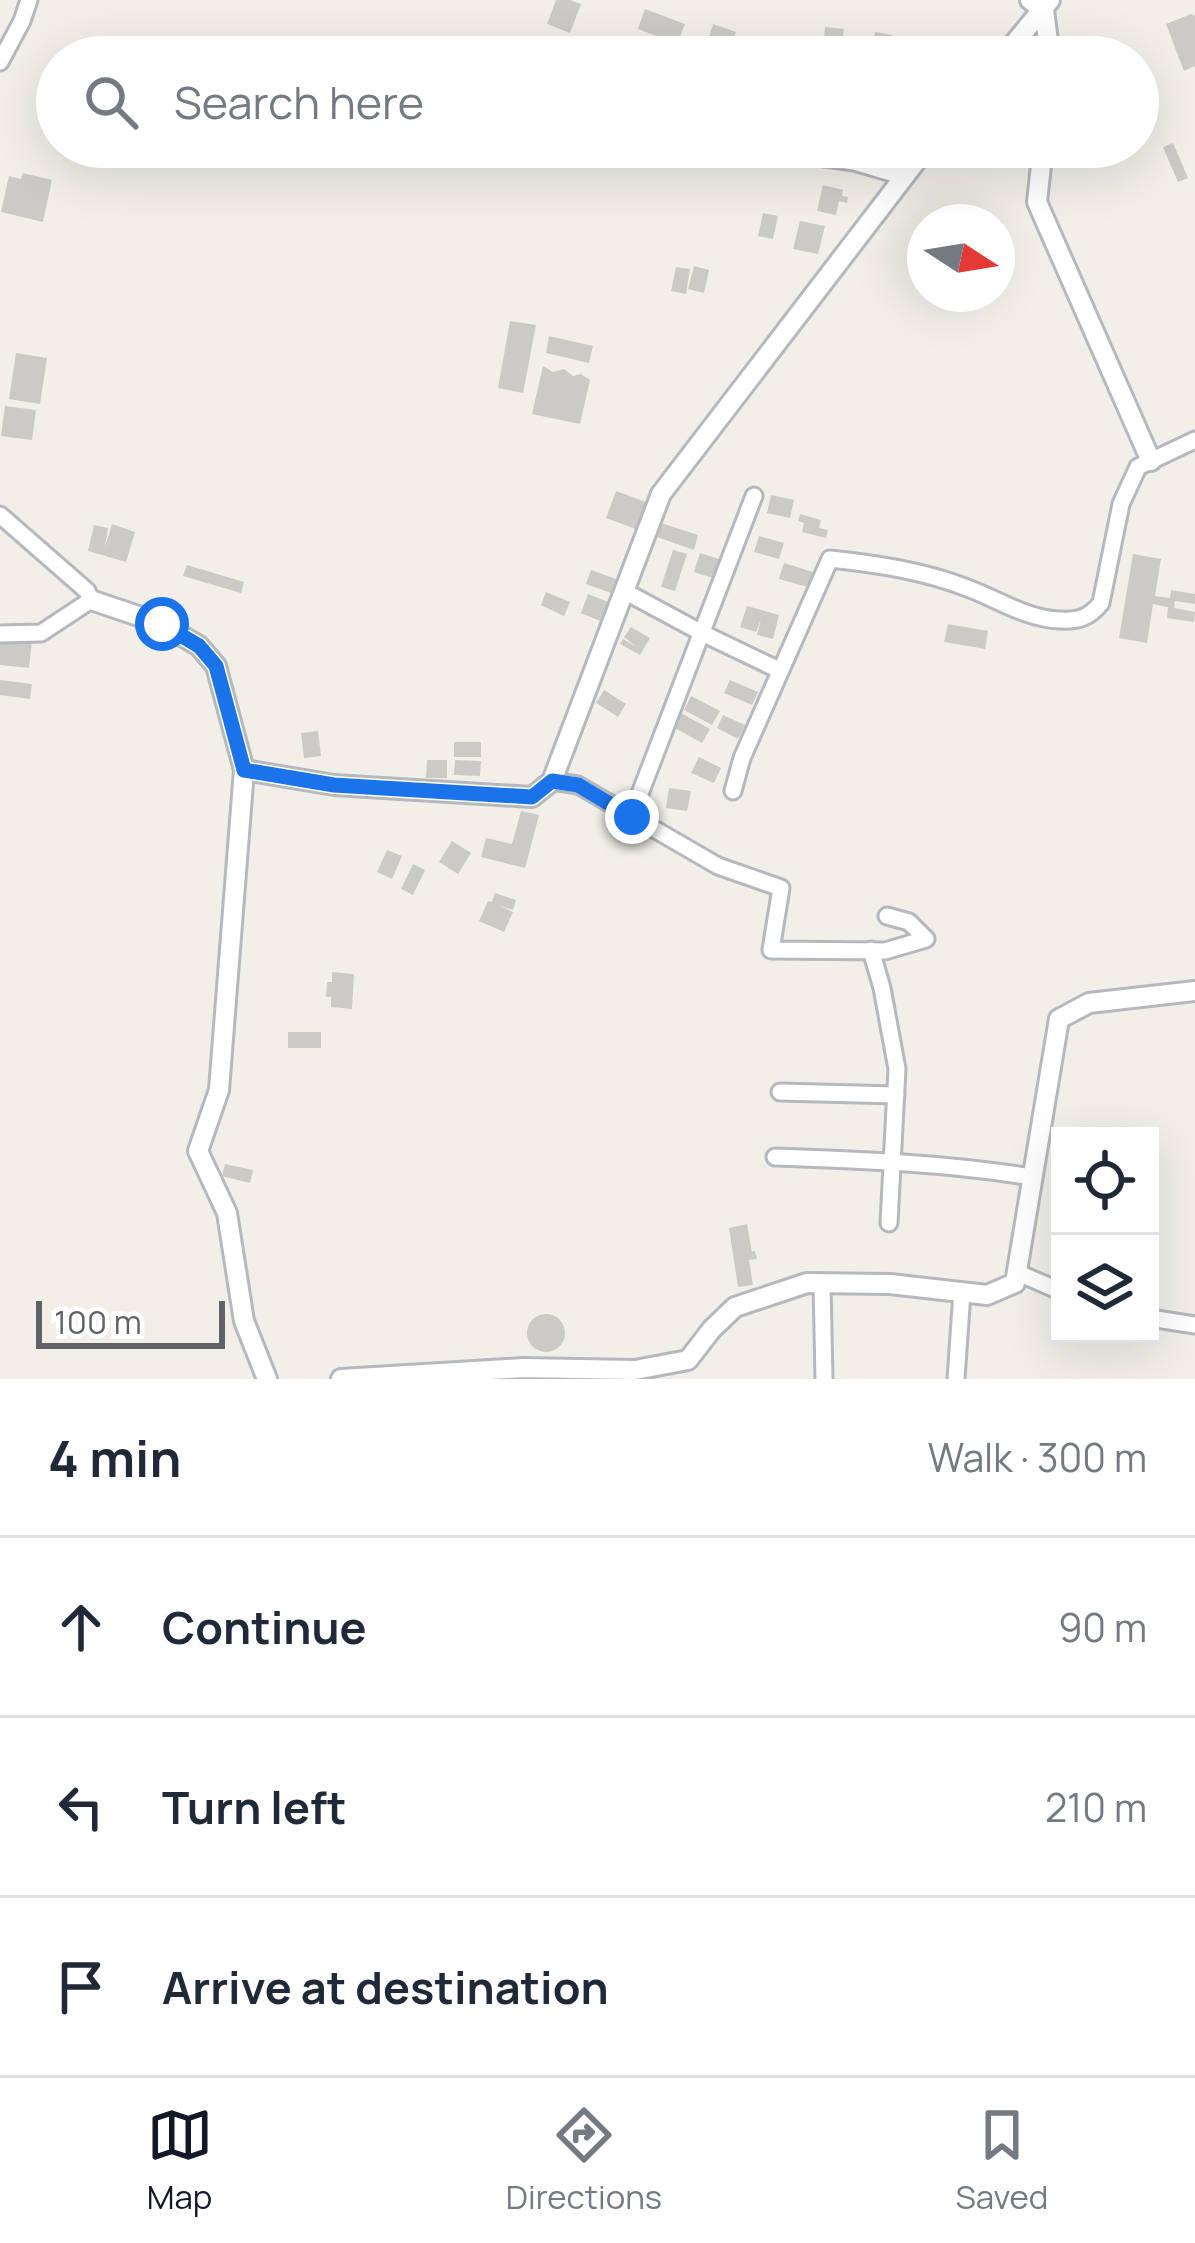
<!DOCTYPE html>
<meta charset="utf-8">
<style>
body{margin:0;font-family:Manrope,sans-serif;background:#f2f2f3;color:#1f2937}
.controls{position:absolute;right:36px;bottom:36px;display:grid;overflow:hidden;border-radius:0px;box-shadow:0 12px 48px #0002}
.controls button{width:108px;height:108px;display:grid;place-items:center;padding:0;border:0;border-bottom:3px solid #e0e1e3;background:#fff;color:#1f2937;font:60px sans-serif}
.compass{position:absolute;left:907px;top:204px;width:108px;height:108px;border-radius:50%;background:#fff;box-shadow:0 12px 48px #0002;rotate:102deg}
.scale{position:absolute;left:36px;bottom:30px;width:189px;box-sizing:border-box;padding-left:12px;border:6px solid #5f6368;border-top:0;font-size:33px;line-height:42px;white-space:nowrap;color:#5f6368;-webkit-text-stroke:9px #fff;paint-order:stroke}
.stop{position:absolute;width:36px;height:36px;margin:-27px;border:9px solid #1a73e8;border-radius:50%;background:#fff}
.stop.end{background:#1a73e8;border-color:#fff;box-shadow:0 3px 12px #0008}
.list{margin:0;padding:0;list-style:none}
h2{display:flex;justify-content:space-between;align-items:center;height:156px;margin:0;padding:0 48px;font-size:51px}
h2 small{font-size:39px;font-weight:400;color:#747a83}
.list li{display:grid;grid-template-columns:78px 1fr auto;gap:36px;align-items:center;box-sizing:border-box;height:180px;padding:0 48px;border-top:3px solid #e0e1e3}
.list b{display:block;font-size:45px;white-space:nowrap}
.list em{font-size:39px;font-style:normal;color:#747a83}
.icon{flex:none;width:66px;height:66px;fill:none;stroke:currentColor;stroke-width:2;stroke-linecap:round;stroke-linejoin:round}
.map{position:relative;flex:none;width:1195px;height:1379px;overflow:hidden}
.search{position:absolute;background:#fff;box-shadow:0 12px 48px #0002;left:36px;right:36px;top:36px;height:132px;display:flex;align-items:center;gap:30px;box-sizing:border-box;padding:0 42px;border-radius:66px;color:#747a83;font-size:45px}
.sheet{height:696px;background:#fff}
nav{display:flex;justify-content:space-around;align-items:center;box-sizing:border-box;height:168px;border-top:3px solid #e0e1e3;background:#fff;font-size:33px;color:#747a83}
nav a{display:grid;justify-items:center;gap:6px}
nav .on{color:#111827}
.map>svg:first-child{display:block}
.building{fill:#cccac5}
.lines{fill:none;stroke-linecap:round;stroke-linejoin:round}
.minor-casing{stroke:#b5b8bc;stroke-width:21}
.tertiary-casing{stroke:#b5b8bc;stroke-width:24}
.minor{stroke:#fff;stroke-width:15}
.tertiary{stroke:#fff;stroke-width:18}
.route{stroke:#1a73e8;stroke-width:15}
</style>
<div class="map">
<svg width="1195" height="1379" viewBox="0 0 1195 1379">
<rect width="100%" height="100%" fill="#f1efe8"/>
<g class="building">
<path d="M 556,0 L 570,0 L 581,4 L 570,33 L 547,24 Z"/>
<path d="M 645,9 L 685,24 L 677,44 L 638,29 Z"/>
<path d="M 1191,14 L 1195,16 L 1195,66 L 1184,71 L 1166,24 Z"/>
<path d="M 713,24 L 736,32 L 731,48 L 708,40 Z"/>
<path d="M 825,27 L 844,29 L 841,49 L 823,46 Z"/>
<path d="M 875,32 L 892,35 L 887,56 L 870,53 Z"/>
<path d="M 1173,143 L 1188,178 L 1178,182 L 1163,147 Z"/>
<path d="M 23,173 L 52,180 L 43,222 L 1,212 L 9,176 L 21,179 Z"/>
<path d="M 823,185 L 843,190 L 842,196 L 848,197 L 847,203 L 839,201 L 836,215 L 817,211 Z"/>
<path d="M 763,213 L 778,216 L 773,239 L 758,236 Z"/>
<path d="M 800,221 L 825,226 L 818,254 L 793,249 Z"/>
<path d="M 694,266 L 709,270 L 704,293 L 688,289 Z"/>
<path d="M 676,267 L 690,269 L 686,294 L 671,291 Z"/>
<path d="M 510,321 L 536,325 L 523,393 L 498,388 Z"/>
<path d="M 549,336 L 593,346 L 589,363 L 546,353 Z"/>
<path d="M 16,353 L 47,358 L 40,404 L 9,399 Z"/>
<path d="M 543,366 L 553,372 L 564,369 L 573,376 L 581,374 L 590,380 L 580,424 L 532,414 Z"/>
<path d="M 5,406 L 36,410 L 32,440 L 1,436 Z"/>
<path d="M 616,491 L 646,502 L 636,529 L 606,518 Z"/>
<path d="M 771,495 L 794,500 L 790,518 L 767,513 Z"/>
<path d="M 800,514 L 821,520 L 819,528 L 828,530 L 826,538 L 802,532 L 804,523 L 798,521 Z"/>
<path d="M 661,523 L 698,535 L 694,550 L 657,537 Z"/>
<path d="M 112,524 L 135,532 L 126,562 L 88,551 L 94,525 L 108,528 L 105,547 Z"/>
<path d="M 759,536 L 784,543 L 779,559 L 754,552 Z"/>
<path d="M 673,550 L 687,554 L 675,591 L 661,587 Z"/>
<path d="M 700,553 L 722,560 L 716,579 L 694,572 Z"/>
<path d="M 1133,554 L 1161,559 L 1155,596 L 1170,598 L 1171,590 L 1195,594 L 1195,604 L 1175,601 L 1174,608 L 1195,612 L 1194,622 L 1167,618 L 1168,607 L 1153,604 L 1147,643 L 1119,638 Z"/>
<path d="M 784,563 L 813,572 L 808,587 L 779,579 Z"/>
<path d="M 187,565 L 244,582 L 241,593 L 183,576 Z"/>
<path d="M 591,570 L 616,579 L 611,593 L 586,584 Z"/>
<path d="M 546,592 L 570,602 L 564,616 L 541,605 Z"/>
<path d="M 588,594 L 613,604 L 605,623 L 581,613 Z"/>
<path d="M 747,606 L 779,615 L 773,639 L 757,635 L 761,619 L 756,632 L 740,627 Z"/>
<path d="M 948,624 L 988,631 L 985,649 L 944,642 Z"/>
<path d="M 631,627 L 650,638 L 640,655 L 620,644 L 623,639 L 637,647 L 624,637 Z"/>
<path d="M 0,637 L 32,640 L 29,668 L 0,665 Z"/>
<path d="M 0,680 L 32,684 L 30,699 L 0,695 Z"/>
<path d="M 730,680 L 758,692 L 752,705 L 724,693 Z"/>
<path d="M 604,690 L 626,704 L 618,717 L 596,703 Z"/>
<path d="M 691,696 L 720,711 L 712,725 L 684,710 Z"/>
<path d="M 681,713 L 710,729 L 702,743 L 673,727 Z"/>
<path d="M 723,715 L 745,725 L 738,739 L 717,728 Z"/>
<path d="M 318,731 L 321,756 L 304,758 L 301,733 Z"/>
<rect x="454" y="742" width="27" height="15"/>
<path d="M 699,757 L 721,768 L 714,783 L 691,773 Z"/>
<path d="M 427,760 L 447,760 L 447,778 L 426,778 Z"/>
<path d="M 455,760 L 481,761 L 480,776 L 454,775 Z"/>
<path d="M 669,788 L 691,791 L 687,811 L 666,808 Z"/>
<path d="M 521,811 L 539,815 L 525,868 L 481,857 L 486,838 L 512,844 Z"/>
<path d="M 452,841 L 471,853 L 458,874 L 439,862 Z"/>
<path d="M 387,850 L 402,856 L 392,879 L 377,872 Z"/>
<path d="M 413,864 L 425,870 L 413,895 L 401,889 Z"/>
<path d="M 495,893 L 516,900 L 513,910 L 498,905 L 513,912 L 504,932 L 479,921 L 488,901 L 492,902 Z"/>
<path d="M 332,972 L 354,974 L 352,1009 L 331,1007 L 331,997 L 326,997 L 327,982 L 332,982 Z"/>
<rect x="288" y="1032" width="33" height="16"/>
<path d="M 225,1164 L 253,1170 L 250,1183 L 222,1176 Z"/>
<path d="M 747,1224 L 752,1252 L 755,1251 L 757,1259 L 749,1260 L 753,1285 L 738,1287 L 729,1228 Z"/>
<circle cx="546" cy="1333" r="19"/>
</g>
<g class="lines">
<g class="minor-casing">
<g id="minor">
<path d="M 0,62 L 22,21 L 29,0"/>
<path d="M 744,147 L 854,162 L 905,177"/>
<path d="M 0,515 L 87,591 L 91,600 L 41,633 L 0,634"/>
<path d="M 624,591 L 702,633 L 779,670"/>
<path d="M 552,781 L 578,785 L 718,866 L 781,888 L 771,950 L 885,951 L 926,939 L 909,922 L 887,916"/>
<path d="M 733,791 L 742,758 L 830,559 C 877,564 925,571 970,589 C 999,600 1027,619 1060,620 C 1078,621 1089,618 1101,603 L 1121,504 L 1138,467 L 1195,440"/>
<path d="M 631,817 L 754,496"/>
<path d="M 871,950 L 882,988 L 897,1069 L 889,1223"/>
<path d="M 780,1092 L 896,1095"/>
<path d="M 775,1157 C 861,1160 946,1163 1031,1177"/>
<path d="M 1016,1272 L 1060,1291"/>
<path d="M 822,1283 L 824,1379"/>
<path d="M 1150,1318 L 1195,1325"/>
<path d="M 956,1379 L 962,1292"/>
</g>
</g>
<g class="tertiary-casing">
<g id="tertiary">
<path d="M 1030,0 L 1044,10 L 1050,57"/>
<path d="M 1003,57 L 1050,0"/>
<path d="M 1043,147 L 1037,202 L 1151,461"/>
<path d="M 91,600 L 162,624 L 199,646 L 216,666 L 244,770 L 219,1090 L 198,1151 L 227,1213 L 244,1321 L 267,1379"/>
<path d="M 244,770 L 334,785 L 532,797 L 552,781 L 661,494 L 927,147"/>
<path d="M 341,1379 L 523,1368 L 635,1370 L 688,1360 L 712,1329 L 735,1307 L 807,1283 L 890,1284 L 987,1295 L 1015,1283 L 1059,1019 L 1089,1003 L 1195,991"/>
</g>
</g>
<use href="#minor" class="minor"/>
<use href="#tertiary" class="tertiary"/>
</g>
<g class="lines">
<path class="route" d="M 162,624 L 199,646 L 216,666 L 244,770 L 334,785 L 532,797 L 552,781 L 578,785 L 632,817"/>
</g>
</svg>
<div class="controls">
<button><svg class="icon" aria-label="locate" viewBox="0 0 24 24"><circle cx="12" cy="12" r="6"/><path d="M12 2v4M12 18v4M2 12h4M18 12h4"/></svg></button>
<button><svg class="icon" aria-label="layers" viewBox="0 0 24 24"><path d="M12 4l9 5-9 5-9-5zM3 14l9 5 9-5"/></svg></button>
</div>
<svg class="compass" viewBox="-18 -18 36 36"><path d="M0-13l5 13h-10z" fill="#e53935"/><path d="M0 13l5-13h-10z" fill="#747a83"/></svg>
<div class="scale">100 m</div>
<div class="stop" style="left:162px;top:624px"></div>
<div class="stop end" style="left:632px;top:817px"></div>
<div class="search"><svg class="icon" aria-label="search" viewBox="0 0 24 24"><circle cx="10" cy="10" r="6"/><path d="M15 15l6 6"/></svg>Search here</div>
</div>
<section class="sheet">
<h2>4 min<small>Walk · 300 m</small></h2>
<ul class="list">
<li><svg class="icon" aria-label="ahead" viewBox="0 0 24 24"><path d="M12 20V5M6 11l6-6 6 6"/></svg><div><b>Continue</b></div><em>90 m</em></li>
<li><svg class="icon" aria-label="left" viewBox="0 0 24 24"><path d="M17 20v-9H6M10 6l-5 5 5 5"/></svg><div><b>Turn left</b></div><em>210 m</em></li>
<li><svg class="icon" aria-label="arrive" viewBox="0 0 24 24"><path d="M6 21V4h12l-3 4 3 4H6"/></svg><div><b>Arrive at destination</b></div></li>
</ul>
</section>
<nav>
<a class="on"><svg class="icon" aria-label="map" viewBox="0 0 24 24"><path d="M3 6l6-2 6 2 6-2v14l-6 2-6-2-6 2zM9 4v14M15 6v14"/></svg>Map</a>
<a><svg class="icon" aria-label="directions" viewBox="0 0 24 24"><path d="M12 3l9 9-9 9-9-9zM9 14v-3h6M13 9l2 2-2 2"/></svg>Directions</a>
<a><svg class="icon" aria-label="saved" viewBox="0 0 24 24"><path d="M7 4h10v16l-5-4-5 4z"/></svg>Saved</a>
</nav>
